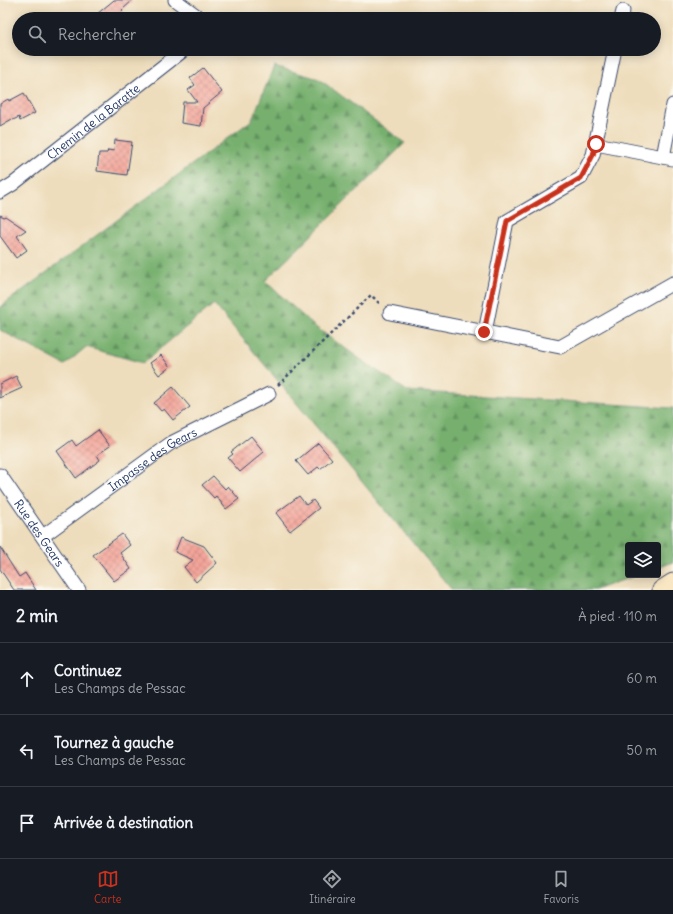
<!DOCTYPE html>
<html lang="fr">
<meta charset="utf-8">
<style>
body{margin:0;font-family:Delius,sans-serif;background:#242831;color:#f1f3f6}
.controls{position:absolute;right:12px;bottom:12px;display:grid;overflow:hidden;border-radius:4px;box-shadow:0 2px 10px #0003}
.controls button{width:36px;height:36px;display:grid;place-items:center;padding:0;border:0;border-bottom:1px solid #363941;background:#171b24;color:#f1f3f6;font:20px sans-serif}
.stop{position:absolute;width:12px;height:12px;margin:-9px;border:3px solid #c8321e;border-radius:50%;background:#fff}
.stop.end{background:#c8321e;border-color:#fff;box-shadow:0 1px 4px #0008}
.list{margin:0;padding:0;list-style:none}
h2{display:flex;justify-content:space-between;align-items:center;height:52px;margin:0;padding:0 16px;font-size:17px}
h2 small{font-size:13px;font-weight:400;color:#9ea1a6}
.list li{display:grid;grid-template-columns:26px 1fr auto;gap:12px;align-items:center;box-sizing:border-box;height:72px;padding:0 16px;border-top:1px solid #363941}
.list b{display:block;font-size:15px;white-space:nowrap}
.list p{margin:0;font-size:13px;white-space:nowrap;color:#9ea1a6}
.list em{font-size:13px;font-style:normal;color:#9ea1a6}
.icon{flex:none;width:22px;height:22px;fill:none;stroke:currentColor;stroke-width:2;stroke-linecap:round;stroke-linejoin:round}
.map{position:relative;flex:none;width:673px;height:590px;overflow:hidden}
.search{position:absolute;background:#171b24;box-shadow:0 2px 10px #0003;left:12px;right:12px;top:12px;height:44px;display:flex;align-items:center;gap:10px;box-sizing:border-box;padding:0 14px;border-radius:22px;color:#9ea1a6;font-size:15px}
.sheet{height:268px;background:#171b24}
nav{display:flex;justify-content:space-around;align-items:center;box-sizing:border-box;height:56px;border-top:1px solid #363941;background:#171b24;font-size:11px;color:#9ea1a6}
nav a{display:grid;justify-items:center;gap:2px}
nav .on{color:#c8321e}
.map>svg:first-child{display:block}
.forest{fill:url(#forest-firs);stroke:#497066}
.building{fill:url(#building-cross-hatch)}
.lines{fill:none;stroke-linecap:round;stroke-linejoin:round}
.street-casing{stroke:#3b496c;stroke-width:15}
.secondary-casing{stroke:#3b496c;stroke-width:21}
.path{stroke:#3b496c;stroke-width:2.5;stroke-dasharray:3 3;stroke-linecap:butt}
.street{stroke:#fff;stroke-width:13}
.secondary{stroke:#f9e7c3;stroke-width:19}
.route{stroke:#c8321e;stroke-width:5}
.labels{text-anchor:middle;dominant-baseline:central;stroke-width:4;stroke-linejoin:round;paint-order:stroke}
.street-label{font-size:12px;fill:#1b2f5e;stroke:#fbf7ec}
</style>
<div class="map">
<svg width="673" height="590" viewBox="0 0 673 590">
<defs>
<pattern id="forest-firs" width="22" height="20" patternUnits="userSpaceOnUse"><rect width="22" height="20" fill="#77b06e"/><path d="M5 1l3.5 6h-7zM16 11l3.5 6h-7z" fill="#61905e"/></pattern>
<pattern id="building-cross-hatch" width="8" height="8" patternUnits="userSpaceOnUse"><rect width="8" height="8" fill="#f4a59a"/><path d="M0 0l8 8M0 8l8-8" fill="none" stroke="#c58781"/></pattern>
</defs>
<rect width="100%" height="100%" fill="#fbf7ec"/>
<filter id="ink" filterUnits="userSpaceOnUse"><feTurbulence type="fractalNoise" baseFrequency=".025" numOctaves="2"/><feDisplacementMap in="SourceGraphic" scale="8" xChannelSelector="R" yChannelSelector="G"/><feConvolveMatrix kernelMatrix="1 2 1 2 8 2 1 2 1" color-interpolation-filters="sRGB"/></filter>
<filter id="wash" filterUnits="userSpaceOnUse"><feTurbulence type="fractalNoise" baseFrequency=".012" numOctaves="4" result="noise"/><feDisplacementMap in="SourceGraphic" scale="16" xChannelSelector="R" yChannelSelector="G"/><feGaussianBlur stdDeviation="0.9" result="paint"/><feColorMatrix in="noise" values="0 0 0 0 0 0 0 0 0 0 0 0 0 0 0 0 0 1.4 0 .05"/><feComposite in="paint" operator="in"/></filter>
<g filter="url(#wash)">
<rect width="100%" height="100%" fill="#eeddbc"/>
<path class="forest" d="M 274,66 L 319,79 L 405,143 L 265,281 L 314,326 L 363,361 L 407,391 L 673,408 L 673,562 L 658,568 L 658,545 L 628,545 L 628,575 L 637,575 L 595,590 L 452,590 L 214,304 L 143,363 L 86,347 L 65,365 L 0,330 L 0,307 L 252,120 Z"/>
<g id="blocks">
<g class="building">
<path d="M 114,0 L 133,0 L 122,10 L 123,11 L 114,19 L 91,19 Z"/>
<path d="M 203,68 L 222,92 L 203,108 L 201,126 L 181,123 L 183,102 L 197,102 L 188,90 L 195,85 L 190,78 Z"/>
<path d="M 24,93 L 35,113 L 20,121 L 19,117 L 13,120 L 12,119 L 0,126 L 0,104 L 8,99 L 9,101 Z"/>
<path d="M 115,140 L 132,142 L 127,175 L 97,171 L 99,153 L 107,153 L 108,150 L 114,151 Z"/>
<path d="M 0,215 L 4,217 L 5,216 L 26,230 L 17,236 L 27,250 L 16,258 L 0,236 Z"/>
<path d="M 161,355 L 170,367 L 159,375 L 150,363 Z"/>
<path d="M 16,376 L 22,388 L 0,398 L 0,384 Z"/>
<path d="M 173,387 L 190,407 L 173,420 L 164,409 L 161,411 L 154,403 Z"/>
<path d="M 98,430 L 110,446 L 97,455 L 100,460 L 76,478 L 57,451 L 72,440 L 76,446 Z"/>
<path d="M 251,436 L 264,452 L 240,472 L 228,458 L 233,454 L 231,452 Z"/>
<path d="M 318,443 L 332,459 L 320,469 L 318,467 L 308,475 L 296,461 Z"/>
<path d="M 213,476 L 225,489 L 228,486 L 239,499 L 226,509 L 216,496 L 214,498 L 202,485 Z"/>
<path d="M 299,496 L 306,505 L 313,500 L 319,508 L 290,531 L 276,513 Z"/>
<path d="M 122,534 L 130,545 L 120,553 L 131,569 L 114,581 L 93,555 Z"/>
<path d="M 181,537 L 204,546 L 217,563 L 196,582 L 184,567 L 193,560 L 175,552 Z"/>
<path d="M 0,547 L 19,577 L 25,573 L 36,590 L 14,590 L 0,569 Z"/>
</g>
</g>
</g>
<g filter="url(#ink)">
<use href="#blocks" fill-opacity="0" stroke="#3b496c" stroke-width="1"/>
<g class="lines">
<g class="street-casing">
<g id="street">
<path d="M 175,0 L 197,16 L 198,19"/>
<path d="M 621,19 L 623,11"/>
<path d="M 596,144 L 673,159"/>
<path d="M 663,157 L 673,105"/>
<path id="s1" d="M 0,192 L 13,184 L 185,49"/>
<path d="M 390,313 L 560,347 L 673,283"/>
<path d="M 485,332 L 507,221 L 581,178 L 593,155 L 615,49"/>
<path id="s2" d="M 0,475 L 79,590"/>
<path id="s3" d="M 43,536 L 171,443 L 269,394"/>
</g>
</g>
<g class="secondary-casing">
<path id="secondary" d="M 662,590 L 673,583"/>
</g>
<path class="path" d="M 278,385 L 371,295 L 381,305"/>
<use href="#street" class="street"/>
<use href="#secondary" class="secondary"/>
</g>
</g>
<g class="lines" filter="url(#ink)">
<path class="route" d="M 484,332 L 507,221 L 581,178 L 593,155 L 596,144"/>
</g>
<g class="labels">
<g class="street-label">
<text stroke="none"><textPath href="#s1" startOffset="117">Chemin de la Baratte</textPath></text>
<text stroke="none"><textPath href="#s3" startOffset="134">Impasse des Gears</textPath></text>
<text stroke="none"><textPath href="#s2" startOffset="70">Rue des Gears</textPath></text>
</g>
</g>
</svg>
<div class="controls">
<button><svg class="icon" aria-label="layers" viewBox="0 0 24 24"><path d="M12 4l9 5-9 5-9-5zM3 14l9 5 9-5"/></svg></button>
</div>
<div class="stop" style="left:596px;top:144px"></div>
<div class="stop end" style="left:484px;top:332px"></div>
<div class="search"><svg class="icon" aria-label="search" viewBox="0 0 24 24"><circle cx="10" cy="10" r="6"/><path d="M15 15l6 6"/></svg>Rechercher</div>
</div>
<section class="sheet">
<h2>2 min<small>À pied · 110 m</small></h2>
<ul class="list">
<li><svg class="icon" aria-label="ahead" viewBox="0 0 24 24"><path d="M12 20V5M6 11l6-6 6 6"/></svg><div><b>Continuez</b><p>Les Champs de Pessac</p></div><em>60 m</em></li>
<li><svg class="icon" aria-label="left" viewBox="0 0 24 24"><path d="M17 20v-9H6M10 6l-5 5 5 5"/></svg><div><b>Tournez à gauche</b><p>Les Champs de Pessac</p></div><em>50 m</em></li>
<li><svg class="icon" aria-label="arrive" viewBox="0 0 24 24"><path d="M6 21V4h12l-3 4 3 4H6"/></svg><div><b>Arrivée à destination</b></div></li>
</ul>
</section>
<nav>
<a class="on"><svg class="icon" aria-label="map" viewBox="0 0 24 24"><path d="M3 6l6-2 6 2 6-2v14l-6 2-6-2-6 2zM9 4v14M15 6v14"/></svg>Carte</a>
<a><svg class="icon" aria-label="directions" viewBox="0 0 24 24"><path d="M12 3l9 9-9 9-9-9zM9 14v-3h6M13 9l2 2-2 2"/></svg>Itinéraire</a>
<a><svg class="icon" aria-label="saved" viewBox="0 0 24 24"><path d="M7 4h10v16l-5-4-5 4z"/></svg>Favoris</a>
</nav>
